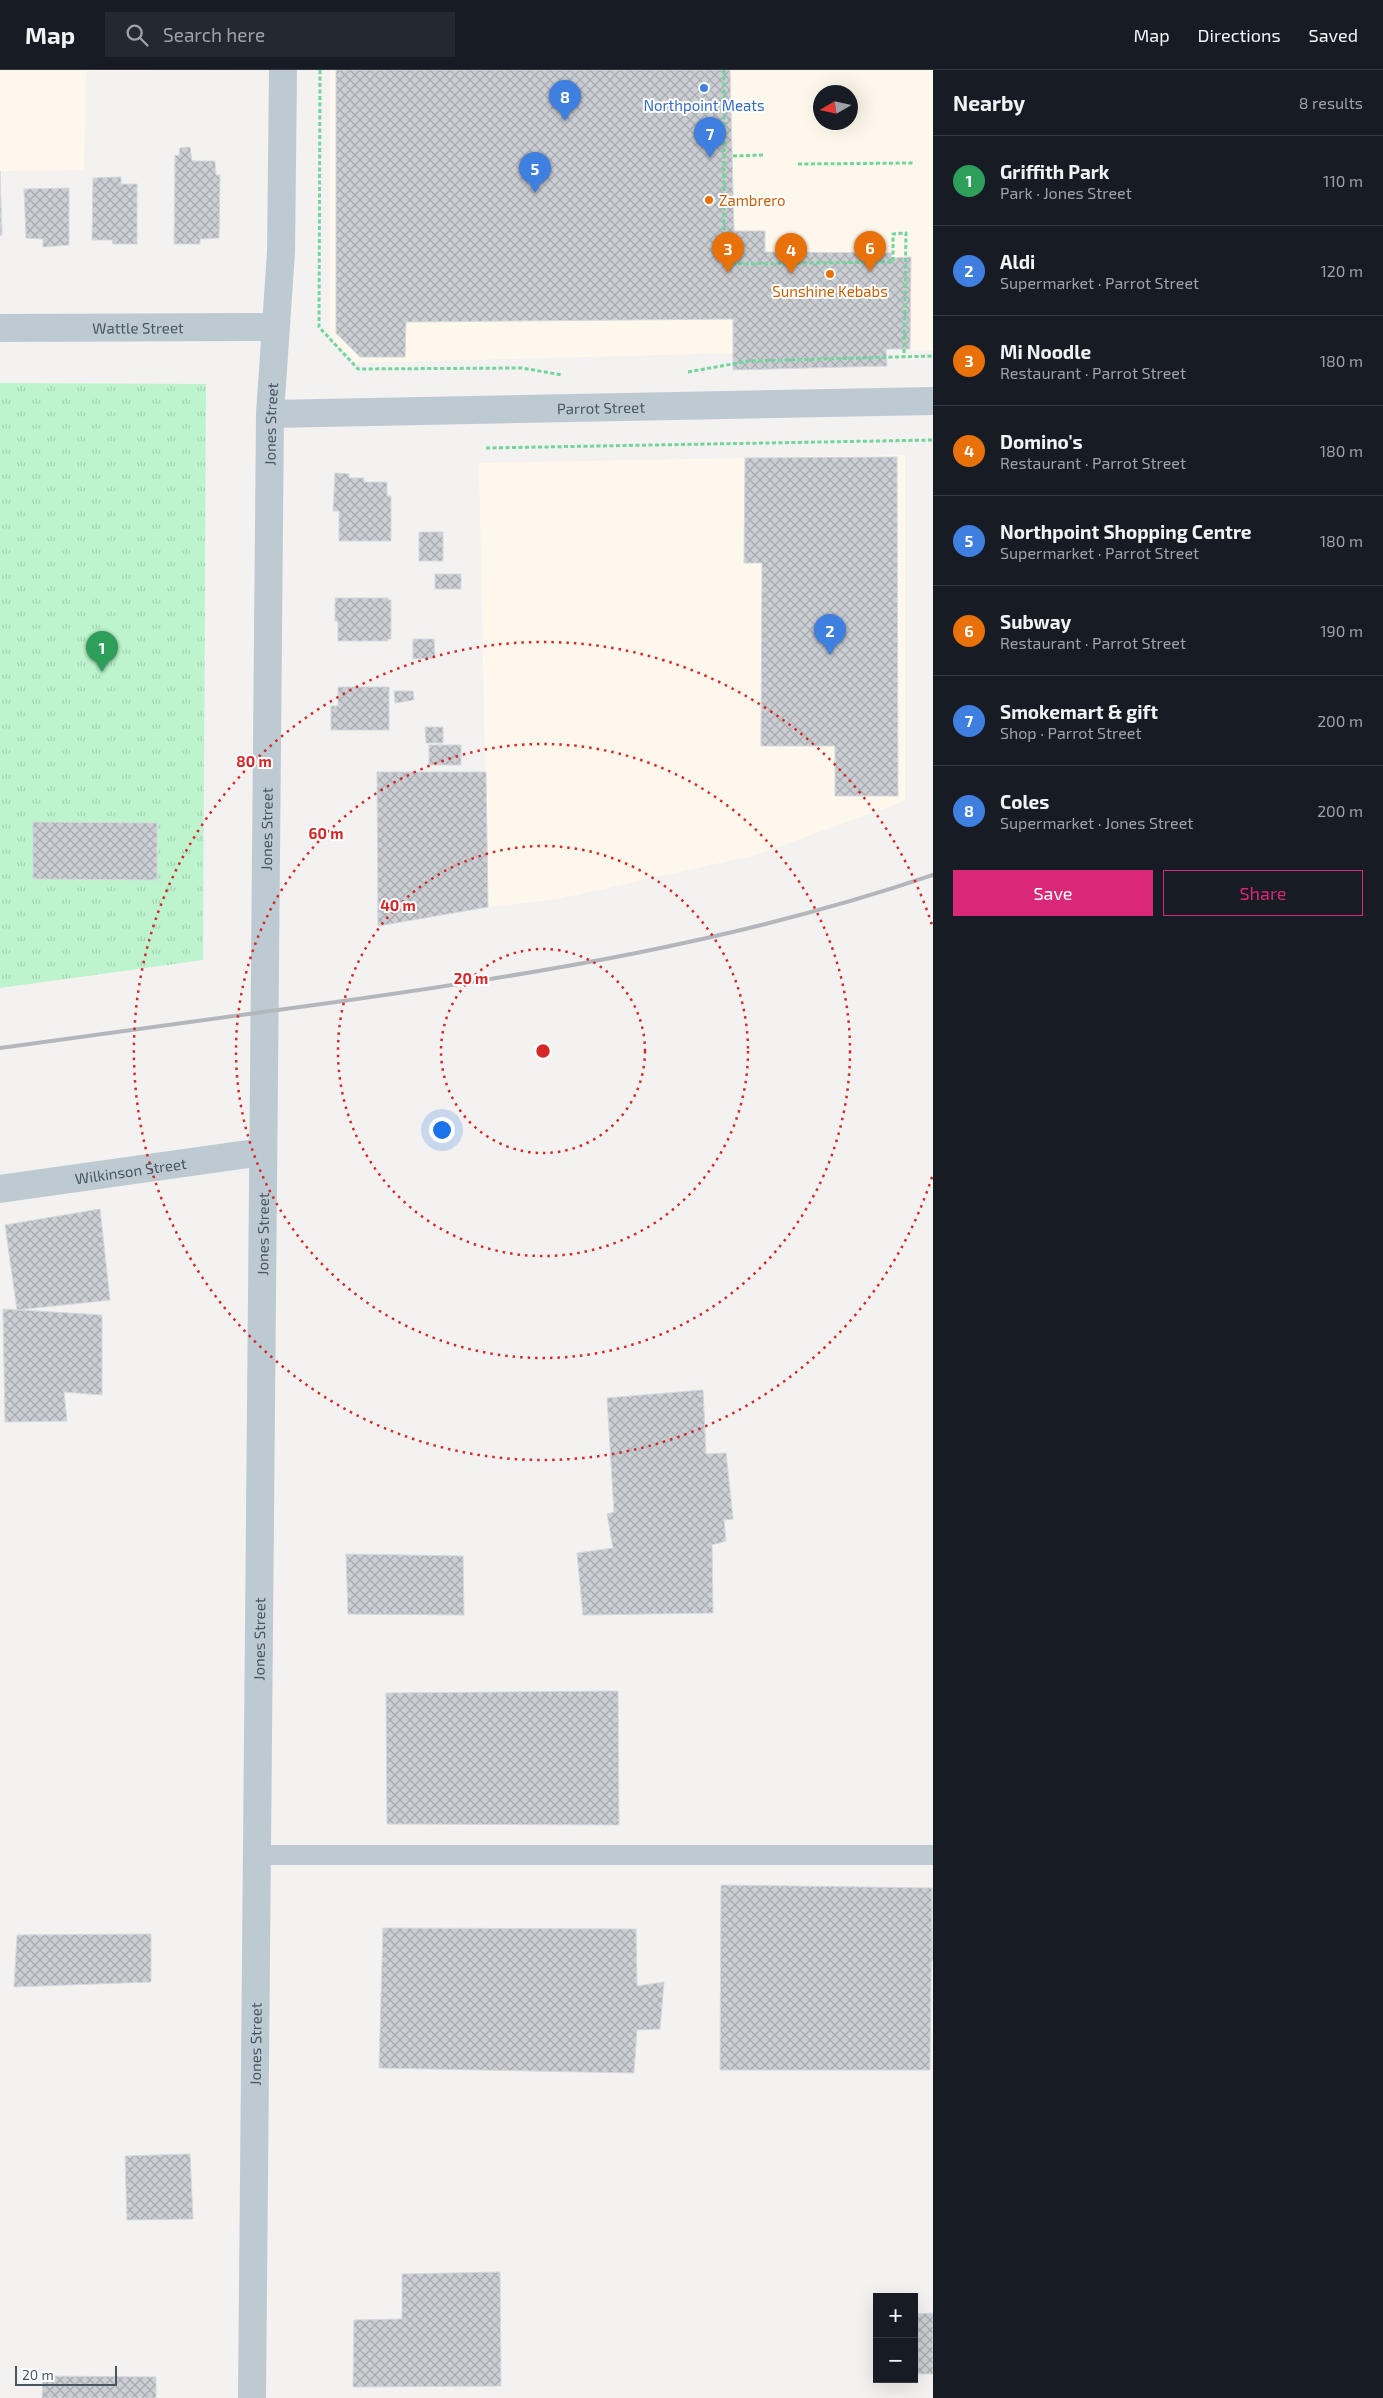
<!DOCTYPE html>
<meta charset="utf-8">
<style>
body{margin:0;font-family:"Exo 2",sans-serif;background:#242831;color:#f1f3f6}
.controls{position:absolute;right:15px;bottom:15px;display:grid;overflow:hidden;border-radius:0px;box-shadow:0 5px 20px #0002}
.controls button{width:45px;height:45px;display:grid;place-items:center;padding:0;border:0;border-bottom:1px solid #363941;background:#171b24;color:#f1f3f6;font:25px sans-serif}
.compass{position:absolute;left:813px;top:15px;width:45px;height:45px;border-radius:50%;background:#171b24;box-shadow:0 5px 20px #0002;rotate:261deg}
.scale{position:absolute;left:15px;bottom:12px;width:102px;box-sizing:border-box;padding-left:5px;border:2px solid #475761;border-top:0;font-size:14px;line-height:18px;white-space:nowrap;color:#475761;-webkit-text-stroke:4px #fff;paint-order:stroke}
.you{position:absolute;left:441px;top:1059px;width:18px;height:18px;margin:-12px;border:4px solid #fff;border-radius:50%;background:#1a73e8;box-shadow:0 0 0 8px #1a73e833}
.badge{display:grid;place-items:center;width:32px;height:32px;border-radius:50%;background:#db2777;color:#fff;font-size:16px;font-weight:700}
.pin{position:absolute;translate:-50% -41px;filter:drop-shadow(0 1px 2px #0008)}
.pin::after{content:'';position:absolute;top:26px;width:18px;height:15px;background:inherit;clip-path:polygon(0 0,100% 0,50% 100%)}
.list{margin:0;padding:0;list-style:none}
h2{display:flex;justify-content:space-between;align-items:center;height:65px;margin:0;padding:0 20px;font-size:21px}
h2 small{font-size:16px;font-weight:400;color:#9ea1a6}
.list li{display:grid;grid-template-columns:32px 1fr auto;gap:15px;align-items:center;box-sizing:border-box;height:90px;padding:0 20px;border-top:1px solid #363941}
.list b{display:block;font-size:19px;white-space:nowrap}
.list p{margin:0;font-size:16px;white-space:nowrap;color:#9ea1a6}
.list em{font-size:16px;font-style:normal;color:#9ea1a6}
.actions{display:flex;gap:10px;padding:15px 20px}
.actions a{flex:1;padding:11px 0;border:1px solid #db2777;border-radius:0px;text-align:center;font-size:18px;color:#db2777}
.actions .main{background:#db2777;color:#fff}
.icon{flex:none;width:28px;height:28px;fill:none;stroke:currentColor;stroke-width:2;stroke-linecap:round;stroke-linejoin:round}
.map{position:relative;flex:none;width:933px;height:2328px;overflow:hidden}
header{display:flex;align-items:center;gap:30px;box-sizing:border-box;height:70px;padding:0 25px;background:#171b24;border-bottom:1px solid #363941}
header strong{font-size:24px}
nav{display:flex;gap:28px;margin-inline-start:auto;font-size:18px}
.search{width:350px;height:45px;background:#242831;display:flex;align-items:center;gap:12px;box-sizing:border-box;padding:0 18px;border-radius:0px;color:#9ea1a6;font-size:19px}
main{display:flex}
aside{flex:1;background:#171b24}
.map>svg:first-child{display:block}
.commercial{fill:#fef7eb;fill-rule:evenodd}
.grass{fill:url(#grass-tufts)}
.building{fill:url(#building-cross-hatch);stroke:#d5d8dd}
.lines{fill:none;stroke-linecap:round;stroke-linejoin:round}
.path{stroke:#71d69c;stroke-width:3;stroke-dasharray:4 2.5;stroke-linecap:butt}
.lane{stroke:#becad2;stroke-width:20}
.street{stroke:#becad2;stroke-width:28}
.rail{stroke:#b3b7bc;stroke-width:4}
.ring{fill:none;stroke:#d62828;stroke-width:2.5;stroke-dasharray:2.5 5}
.shop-dot{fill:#3f7fe0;stroke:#fff;stroke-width:2}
.food-dot{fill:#e8710a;stroke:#fff;stroke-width:2}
.labels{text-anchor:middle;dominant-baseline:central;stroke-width:4;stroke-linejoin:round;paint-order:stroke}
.shop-label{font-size:15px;fill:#366cbe;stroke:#fff}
.food-label{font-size:15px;fill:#c56008;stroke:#fff;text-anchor:start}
.street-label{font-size:15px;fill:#475761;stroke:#fff}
.centre{fill:#d62828;stroke:#fff;stroke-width:2.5}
.ring-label{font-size:15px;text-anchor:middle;font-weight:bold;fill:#d62828;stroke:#fff;stroke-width:4;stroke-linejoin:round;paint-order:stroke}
</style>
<header>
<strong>Map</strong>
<div class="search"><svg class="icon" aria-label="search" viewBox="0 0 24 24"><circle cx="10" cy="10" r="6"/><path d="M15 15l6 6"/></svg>Search here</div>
<nav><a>Map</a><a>Directions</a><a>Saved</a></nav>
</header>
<main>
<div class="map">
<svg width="933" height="2328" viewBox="0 0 933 2328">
<defs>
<pattern id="grass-tufts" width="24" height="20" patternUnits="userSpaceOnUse" patternTransform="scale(1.25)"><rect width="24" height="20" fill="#bdf4cd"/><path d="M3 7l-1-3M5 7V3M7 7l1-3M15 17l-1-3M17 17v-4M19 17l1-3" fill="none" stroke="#a4d3b3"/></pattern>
<pattern id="building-cross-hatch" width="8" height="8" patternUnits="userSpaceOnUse" patternTransform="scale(1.25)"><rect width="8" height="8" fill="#cbcfd4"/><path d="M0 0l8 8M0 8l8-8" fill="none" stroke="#a7abaf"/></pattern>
</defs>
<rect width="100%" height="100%" fill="#f4f1f1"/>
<g class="commercial">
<path d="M 0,0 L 255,0 L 86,1 L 84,100 L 0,101 Z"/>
<path d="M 330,0 L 933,0 L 933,281 L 886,279 L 356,293 L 330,268 ZM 821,22 L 851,22 L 851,52 L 821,52 Z"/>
<path d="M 905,385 L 905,731 L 756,785 L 558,829 L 488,837 L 479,393 Z"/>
</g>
<path class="grass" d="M 0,313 L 206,314 L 203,890 L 0,918 Z"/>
<g class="building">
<path d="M 336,0 L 730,0 L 734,161 L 765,161 L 765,182 L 891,183 L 892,188 L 911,187 L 910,279 L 886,279 L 887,296 L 733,300 L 733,249 L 406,252 L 405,287 L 360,287 L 336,263 Z"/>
<path d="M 190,77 L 192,91 L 215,91 L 216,105 L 220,105 L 219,168 L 200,169 L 200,174 L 174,174 L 175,85 L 179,86 L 180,78 Z"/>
<path d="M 0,101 L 2,165 L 0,166 Z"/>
<path d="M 121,107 L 121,114 L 137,114 L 137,174 L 113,174 L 112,170 L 92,170 L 93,108 Z"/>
<path d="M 69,118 L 69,175 L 43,177 L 43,169 L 26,168 L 24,119 Z"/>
<path d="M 897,387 L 898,726 L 835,726 L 835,676 L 761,676 L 762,493 L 744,493 L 745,388 Z"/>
<path d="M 335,403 L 349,404 L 349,408 L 364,408 L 364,412 L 387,412 L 387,426 L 391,426 L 391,471 L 339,471 L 339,441 L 333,441 Z"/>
<rect x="419" y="462" width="24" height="29"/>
<rect x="435" y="504" width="26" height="15"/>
<path d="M 335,528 L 388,528 L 388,530 L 391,530 L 391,569 L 388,569 L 388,571 L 338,571 L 338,551 L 335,551 Z"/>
<path d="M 413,569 L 434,569 L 435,588 L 413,589 Z"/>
<path d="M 338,617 L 389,617 L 389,660 L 331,660 L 331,636 L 338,636 Z"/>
<path d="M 394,621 L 413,621 L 414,630 L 395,633 Z"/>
<path d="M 425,657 L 443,657 L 443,673 L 426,673 Z"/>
<rect x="429" y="675" width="32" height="20"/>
<path d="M 377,702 L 486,702 L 488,837 L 378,856 Z"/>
<path d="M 33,752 L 157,753 L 157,810 L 33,809 Z"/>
<path d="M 100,1139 L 110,1230 L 17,1240 L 5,1155 Z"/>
<path d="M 3,1239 L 102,1245 L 102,1325 L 64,1322 L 67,1351 L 5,1352 Z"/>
<path d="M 703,1320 L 706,1384 L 726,1383 L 733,1449 L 724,1450 L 726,1471 L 712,1475 L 713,1543 L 583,1545 L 577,1483 L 613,1478 L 607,1444 L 614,1442 L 607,1328 Z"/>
<path d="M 346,1484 L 463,1486 L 464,1545 L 348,1544 Z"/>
<path d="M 618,1621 L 619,1755 L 387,1754 L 386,1623 Z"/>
<path d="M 721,1815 L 932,1818 L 930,2000 L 720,2000 Z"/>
<path d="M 932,1818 L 933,1891 L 931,1891 Z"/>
<path d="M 383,1858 L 636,1859 L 637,1916 L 664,1912 L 660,1959 L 637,1960 L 634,2003 L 379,1998 Z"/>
<path d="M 151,1864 L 151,1912 L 14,1917 L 17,1865 Z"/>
<path d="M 190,2084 L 193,2149 L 127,2150 L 125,2086 Z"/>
<path d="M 500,2202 L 501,2316 L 353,2317 L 354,2250 L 402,2249 L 402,2204 Z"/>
<path d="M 933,2243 L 933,2304 L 914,2304 L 914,2244 Z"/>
<path d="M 43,2306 L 156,2307 L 156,2328 L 42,2328 Z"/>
</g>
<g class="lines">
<g class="path">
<path d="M 320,0 L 319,257 L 358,299 L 522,298 L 562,305"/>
<path d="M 724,0 L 724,194 L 893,192 L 893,164 L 906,163 L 904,286"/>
<path d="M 733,86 L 763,85"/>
<path d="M 798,94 L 913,93"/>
<path d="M 688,302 L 749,291 L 933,286"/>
<path d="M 486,378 L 933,370"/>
</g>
<path class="lane" d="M 257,1785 L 933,1785"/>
<g class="street">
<path id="s1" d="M 0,258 L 275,257"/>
<path id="s2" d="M 270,344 L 933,331"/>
<path id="s3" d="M 0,1119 L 263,1082"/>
<path id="s4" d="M 252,2328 L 270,344 L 281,182 L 283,0"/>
</g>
<path class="rail" d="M 0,978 C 112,962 224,947 336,932 C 538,904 739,871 933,805"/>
</g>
<g class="ring">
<circle cx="543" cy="981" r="102"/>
<circle cx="543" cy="981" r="205"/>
<circle cx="543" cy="981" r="307"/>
<path d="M932 1107A409 409 0 1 1 932 855"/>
</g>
<circle class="shop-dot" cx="704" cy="18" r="5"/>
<g class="food-dot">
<circle cx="709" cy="130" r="5"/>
<circle cx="830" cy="204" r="5"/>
</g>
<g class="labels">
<g class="shop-label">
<text x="704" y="35">Northpoint Meats</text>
</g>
<g class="food-label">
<text x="719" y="130">Zambrero</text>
<text x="830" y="221" text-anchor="middle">Sunshine Kebabs</text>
</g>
<g class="street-label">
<text stroke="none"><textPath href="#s1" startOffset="138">Wattle Street</textPath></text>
<text stroke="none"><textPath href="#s2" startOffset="331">Parrot Street</textPath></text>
<text stroke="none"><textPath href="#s4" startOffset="1974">Jones Street</textPath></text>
<text stroke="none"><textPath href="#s4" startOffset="1569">Jones Street</textPath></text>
<text stroke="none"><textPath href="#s3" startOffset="132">Wilkinson Street</textPath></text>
<text stroke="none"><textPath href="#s4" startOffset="1164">Jones Street</textPath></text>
<text stroke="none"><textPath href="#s4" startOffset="759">Jones Street</textPath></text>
<text stroke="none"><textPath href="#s4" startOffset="354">Jones Street</textPath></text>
</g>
</g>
<circle cx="543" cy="981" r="8" class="centre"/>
<g class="ring-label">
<text x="254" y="697">80 m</text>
<text x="326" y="769">60 m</text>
<text x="398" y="841">40 m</text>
<text x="471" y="914">20 m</text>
</g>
</svg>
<div class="controls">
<button>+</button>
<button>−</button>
</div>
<svg class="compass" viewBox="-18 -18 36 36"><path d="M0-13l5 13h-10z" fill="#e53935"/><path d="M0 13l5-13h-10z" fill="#9ea1a6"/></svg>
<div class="scale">20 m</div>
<div class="you"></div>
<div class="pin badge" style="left:102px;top:602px;background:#2e9e5b">1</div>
<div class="pin badge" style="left:830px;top:585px;background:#3f7fe0">2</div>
<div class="pin badge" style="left:728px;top:203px;background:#e8710a">3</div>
<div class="pin badge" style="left:791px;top:204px;background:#e8710a">4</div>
<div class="pin badge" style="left:535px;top:123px;background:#3f7fe0">5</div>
<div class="pin badge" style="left:870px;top:202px;background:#e8710a">6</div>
<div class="pin badge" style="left:710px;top:88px;background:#3f7fe0">7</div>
<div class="pin badge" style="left:565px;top:51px;background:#3f7fe0">8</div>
</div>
<aside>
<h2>Nearby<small>8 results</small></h2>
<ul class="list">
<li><span class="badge" style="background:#2e9e5b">1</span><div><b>Griffith Park</b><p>Park · Jones Street</p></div><em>110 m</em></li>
<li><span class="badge" style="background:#3f7fe0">2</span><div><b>Aldi</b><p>Supermarket · Parrot Street</p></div><em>120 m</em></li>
<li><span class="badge" style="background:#e8710a">3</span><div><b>Mi Noodle</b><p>Restaurant · Parrot Street</p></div><em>180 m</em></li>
<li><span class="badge" style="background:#e8710a">4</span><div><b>Domino's</b><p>Restaurant · Parrot Street</p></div><em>180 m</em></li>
<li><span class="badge" style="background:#3f7fe0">5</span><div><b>Northpoint Shopping Centre</b><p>Supermarket · Parrot Street</p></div><em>180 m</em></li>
<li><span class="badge" style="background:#e8710a">6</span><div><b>Subway</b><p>Restaurant · Parrot Street</p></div><em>190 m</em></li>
<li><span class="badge" style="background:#3f7fe0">7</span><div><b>Smokemart &amp; gift</b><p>Shop · Parrot Street</p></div><em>200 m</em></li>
<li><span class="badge" style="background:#3f7fe0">8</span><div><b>Coles</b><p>Supermarket · Jones Street</p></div><em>200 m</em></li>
</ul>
<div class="actions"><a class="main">Save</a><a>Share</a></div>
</aside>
</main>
